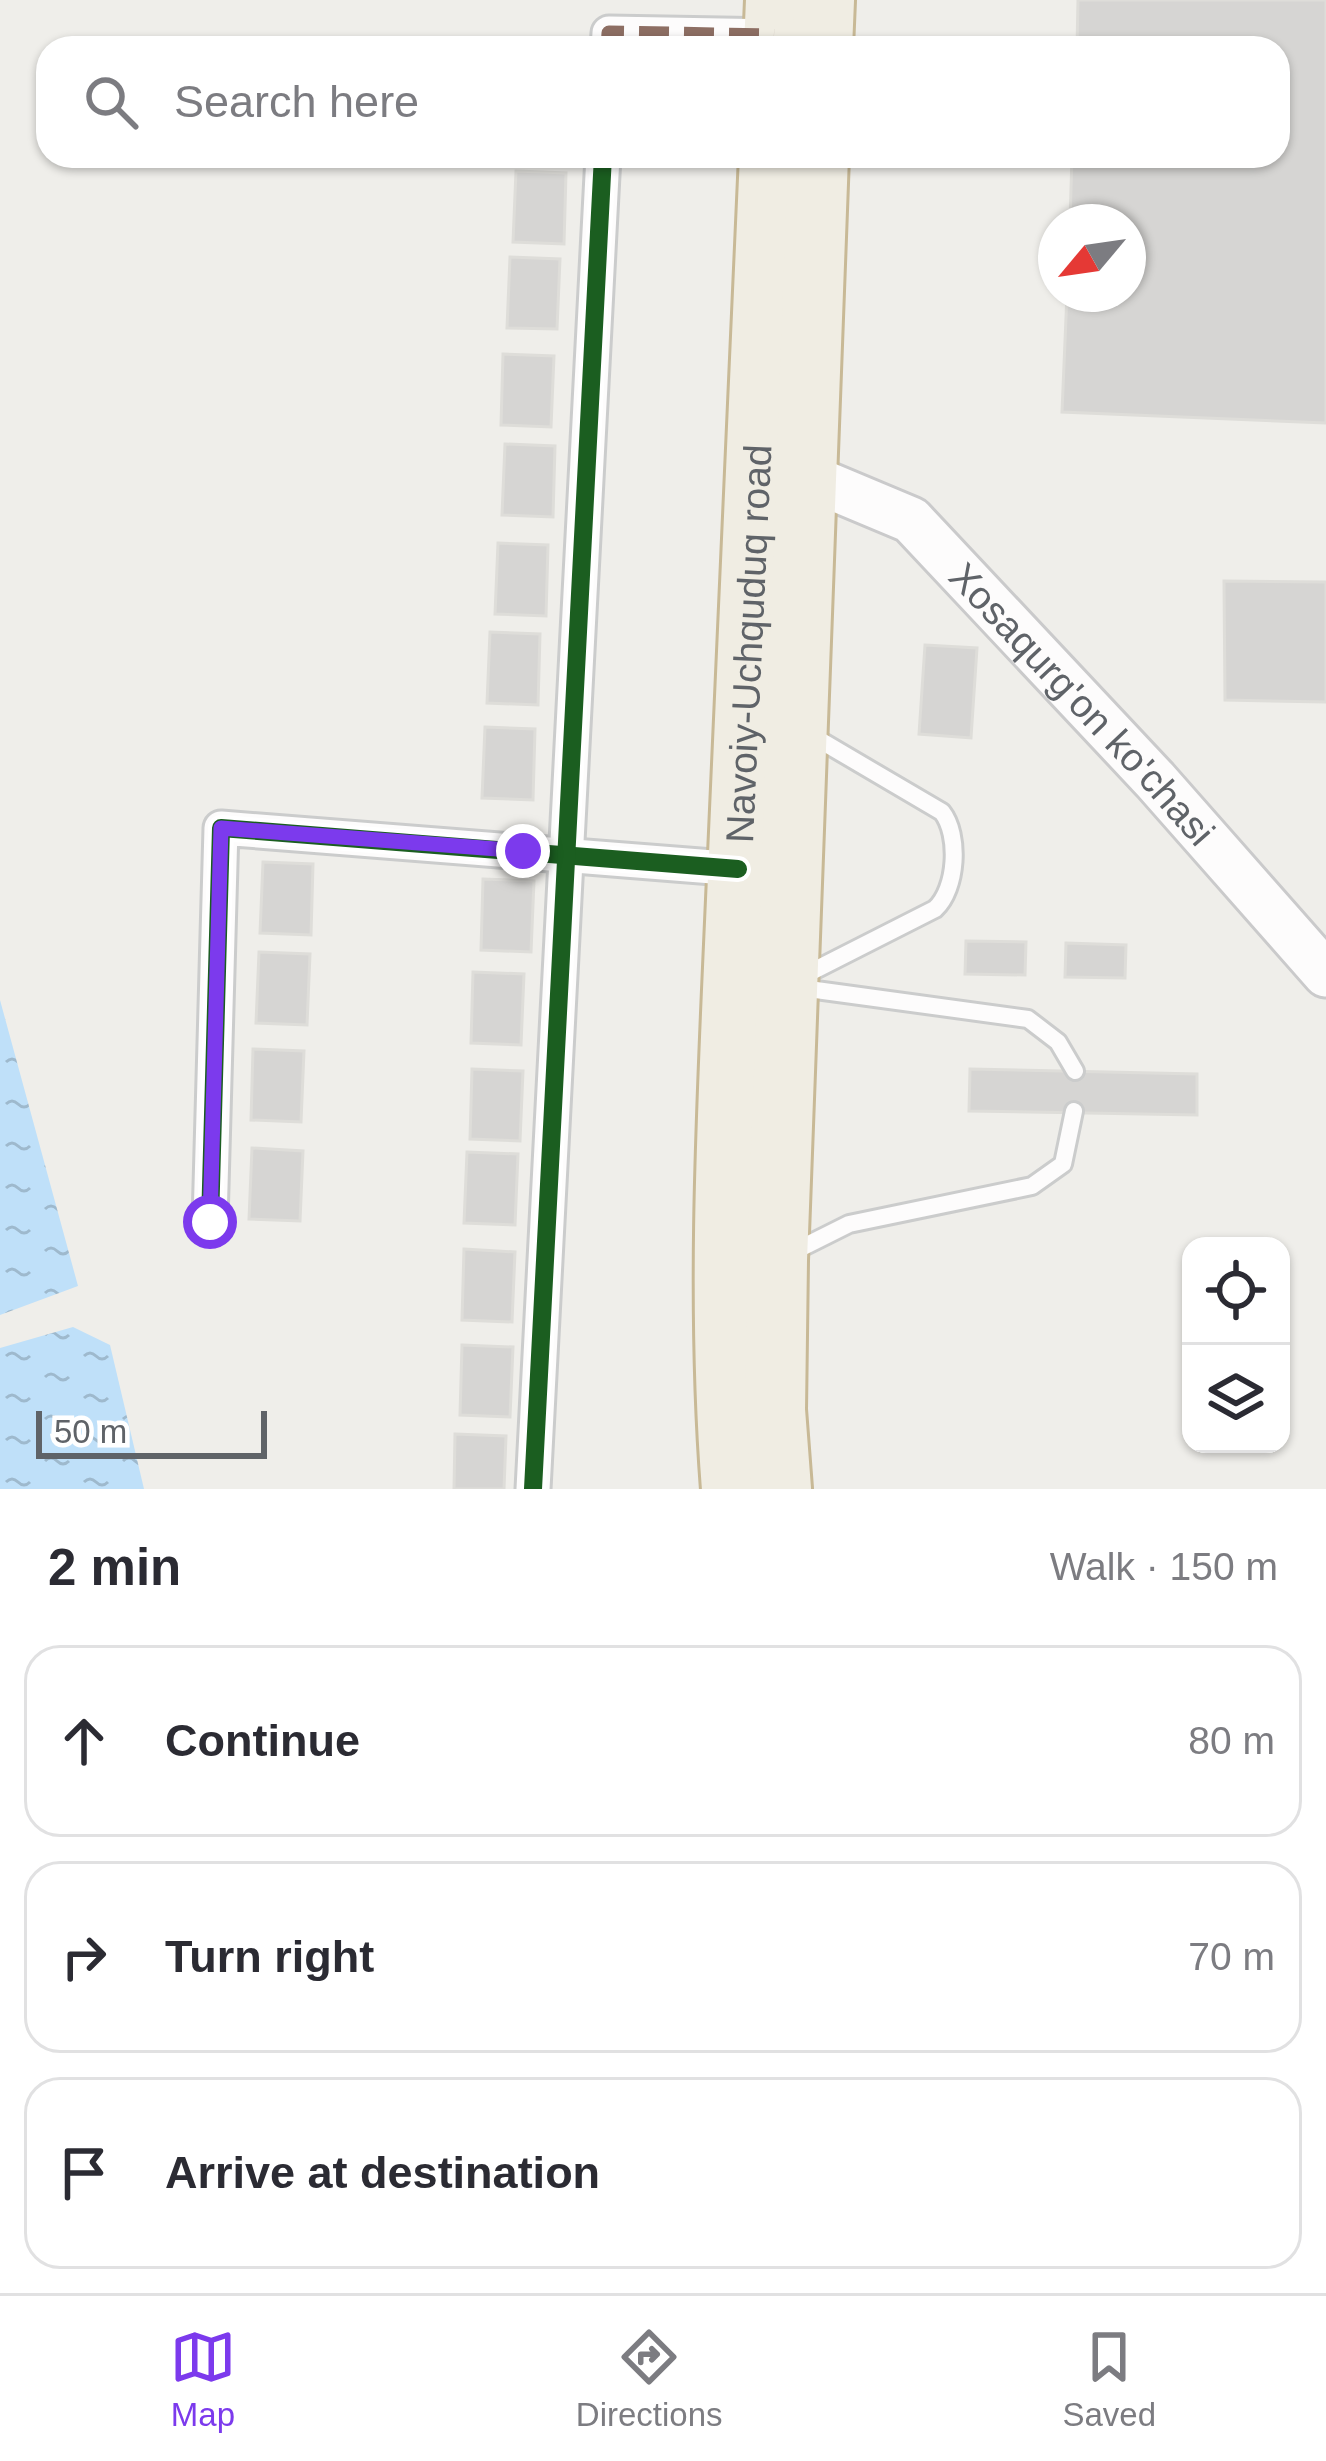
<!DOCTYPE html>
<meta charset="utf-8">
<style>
body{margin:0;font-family:Helvetica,sans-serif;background:#f7f7f7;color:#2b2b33}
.controls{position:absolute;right:36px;bottom:36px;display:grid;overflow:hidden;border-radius:24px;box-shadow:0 3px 9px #0004}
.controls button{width:108px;height:108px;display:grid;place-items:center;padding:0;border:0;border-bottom:3px solid #e1e1e2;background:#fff;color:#2b2b33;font:60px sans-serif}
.compass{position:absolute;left:1038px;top:204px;width:108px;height:108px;border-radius:50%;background:#fff;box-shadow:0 3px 9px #0004;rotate:241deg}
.scale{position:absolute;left:36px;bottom:30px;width:231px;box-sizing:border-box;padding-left:12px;border:6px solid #5f6368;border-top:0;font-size:33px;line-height:42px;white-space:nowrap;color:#5f6368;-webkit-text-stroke:9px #fff;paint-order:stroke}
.stop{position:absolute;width:36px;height:36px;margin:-27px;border:9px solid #7c3aed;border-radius:50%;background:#fff}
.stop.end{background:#7c3aed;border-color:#fff;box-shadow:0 3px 12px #0008}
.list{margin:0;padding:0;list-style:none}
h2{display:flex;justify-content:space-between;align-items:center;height:156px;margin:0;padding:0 48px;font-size:51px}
h2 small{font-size:39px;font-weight:400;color:#7c7c81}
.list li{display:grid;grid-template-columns:78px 1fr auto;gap:36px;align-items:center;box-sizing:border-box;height:192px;margin:0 24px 24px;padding:0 24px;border:3px solid #e1e1e2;border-radius:36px}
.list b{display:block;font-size:45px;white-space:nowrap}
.list em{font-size:39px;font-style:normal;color:#7c7c81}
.icon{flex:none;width:66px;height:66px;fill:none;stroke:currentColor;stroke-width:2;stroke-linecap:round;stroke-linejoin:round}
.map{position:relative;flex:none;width:1326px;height:1489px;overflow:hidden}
.search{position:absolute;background:#fff;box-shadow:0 3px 9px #0004;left:36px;right:36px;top:36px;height:132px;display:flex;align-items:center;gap:30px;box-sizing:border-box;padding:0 42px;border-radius:36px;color:#7c7c81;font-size:45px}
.sheet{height:804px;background:#fff}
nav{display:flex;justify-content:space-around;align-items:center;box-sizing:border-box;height:168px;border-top:3px solid #e1e1e2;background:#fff;font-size:33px;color:#7c7c81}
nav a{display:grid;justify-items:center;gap:6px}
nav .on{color:#7c3aed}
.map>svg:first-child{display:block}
.water{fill:url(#water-ripples)}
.building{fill:#d6d5d3;stroke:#deddd9;stroke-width:3}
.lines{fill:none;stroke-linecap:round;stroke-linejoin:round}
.lane-casing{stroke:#cbcccc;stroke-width:22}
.street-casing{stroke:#cbcccc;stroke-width:39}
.secondary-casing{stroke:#cacacb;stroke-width:51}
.highway-casing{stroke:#c8b996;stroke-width:66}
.lane{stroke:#fdfcfc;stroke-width:16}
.street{stroke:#fdfcfc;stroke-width:33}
.secondary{stroke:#fdfcfc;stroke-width:45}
.highway{stroke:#f0ede3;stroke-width:60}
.quiet{stroke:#8d6e63;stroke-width:15;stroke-dasharray:30 15;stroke-linecap:butt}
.cycleway-casing{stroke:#fff;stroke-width:26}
.cycleway{stroke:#1b5e20;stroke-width:18}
.route{stroke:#7c3aed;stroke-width:15}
.labels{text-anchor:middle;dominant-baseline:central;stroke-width:10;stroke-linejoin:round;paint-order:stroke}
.street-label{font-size:39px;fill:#5f6368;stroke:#fff}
</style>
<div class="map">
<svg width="1326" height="1489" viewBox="0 0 1326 1489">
<defs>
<pattern id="water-ripples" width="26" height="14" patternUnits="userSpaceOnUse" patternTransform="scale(3)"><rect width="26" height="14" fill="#bfe0f9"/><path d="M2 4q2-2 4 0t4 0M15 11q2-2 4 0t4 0" fill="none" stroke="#9eb9cd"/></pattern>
</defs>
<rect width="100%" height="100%" fill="#efeeea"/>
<g class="water">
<path d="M 0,1000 L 78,1286 L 0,1315 Z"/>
<path d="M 73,1327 L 110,1345 L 144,1489 L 0,1489 L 0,1348 Z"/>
</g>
<g class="building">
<path d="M 1078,0 L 1326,0 L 1326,423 L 1062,412 L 1067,294 L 1128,294 L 1128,222 L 1070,222 L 1072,156 L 1278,156 L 1278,48 L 1077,48 Z"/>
<path d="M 516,171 L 566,173 L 564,244 L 513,242 Z"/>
<path d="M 510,257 L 560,259 L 557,329 L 507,328 Z"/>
<path d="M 503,354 L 554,356 L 551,427 L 501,425 Z"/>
<path d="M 505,444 L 555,446 L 553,517 L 502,515 Z"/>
<path d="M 498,543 L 548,545 L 546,616 L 495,614 Z"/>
<path d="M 1224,581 L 1326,582 L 1326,702 L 1225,700 Z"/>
<path d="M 490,632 L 540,634 L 538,705 L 487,703 Z"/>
<path d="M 925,645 L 977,648 L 971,738 L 919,734 Z"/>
<path d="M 485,727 L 535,729 L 533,800 L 482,798 Z"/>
<path d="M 263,862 L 313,864 L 311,935 L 260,933 Z"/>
<path d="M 483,879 L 534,881 L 531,952 L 481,950 Z"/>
<path d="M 966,941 L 1026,942 L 1025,975 L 965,974 Z"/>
<path d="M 1066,943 L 1126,945 L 1125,978 L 1065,977 Z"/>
<path d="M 259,952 L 310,954 L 307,1025 L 256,1023 Z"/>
<path d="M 473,972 L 524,974 L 521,1045 L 471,1043 Z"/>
<path d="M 253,1049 L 304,1051 L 301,1122 L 251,1120 Z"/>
<path d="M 472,1069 L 523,1071 L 520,1141 L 470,1139 Z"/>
<path d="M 970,1069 L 1197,1074 L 1197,1115 L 969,1111 Z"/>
<path d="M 252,1148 L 303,1151 L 300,1221 L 249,1219 Z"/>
<path d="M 467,1152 L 518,1154 L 515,1225 L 464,1223 Z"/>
<path d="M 464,1249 L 515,1252 L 512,1322 L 462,1320 Z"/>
<path d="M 462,1345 L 513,1347 L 510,1417 L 460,1415 Z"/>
<path d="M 455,1434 L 506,1436 L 504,1489 L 454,1489 Z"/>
</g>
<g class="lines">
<g class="lane-casing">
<g id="lane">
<path d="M 803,976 L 935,909 C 957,889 960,835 942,812 L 811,735"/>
<path d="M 794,987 L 1028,1019 L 1058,1042 L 1075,1071"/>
<path d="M 789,1254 L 849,1224 L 1032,1186 L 1063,1164 L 1074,1111"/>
</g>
</g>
<g class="street-casing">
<g id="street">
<path d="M 608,48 L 609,33 L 774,36"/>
<path d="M 210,1222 L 221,828 L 738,869"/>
<path d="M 533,1489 L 603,156"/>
</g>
</g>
<g class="secondary-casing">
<g id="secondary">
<path id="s1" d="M 777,466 L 806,476 L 911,520 L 1155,780 L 1326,974"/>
</g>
</g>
<g class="highway-casing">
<g id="highway">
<path d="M 774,48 L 776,0"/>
<path d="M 822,48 L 824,0"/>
<path id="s2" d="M 732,1489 C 718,1308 727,1126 735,945 C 745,682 760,419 770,156"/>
<path d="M 781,1489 L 775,1410 L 777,1260 L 818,156"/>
</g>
</g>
<use href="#lane" class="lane"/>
<use href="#street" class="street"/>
<use href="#secondary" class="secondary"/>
<use href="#highway" class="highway"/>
<path class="quiet" d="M 608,48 L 609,33 L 774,36"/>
<g class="cycleway-casing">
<g id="cycleway">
<path d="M 210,1222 L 221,828 L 738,869"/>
<path d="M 533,1489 L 603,156"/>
</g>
</g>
<use href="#cycleway" class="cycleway"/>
</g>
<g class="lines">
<path class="route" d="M 210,1222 L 221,828 L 523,851"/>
</g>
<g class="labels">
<g class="street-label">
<text stroke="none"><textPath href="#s2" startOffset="846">Navoiy-Uchquduq road</textPath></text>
<text stroke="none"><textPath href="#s1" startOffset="396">Xosaqurg'on ko'chasi</textPath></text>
</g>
</g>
</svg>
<div class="controls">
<button><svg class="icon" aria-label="locate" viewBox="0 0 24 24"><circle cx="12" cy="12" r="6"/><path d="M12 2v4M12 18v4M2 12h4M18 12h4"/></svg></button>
<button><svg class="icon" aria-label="layers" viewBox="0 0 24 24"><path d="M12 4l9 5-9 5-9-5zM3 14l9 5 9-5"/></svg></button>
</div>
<svg class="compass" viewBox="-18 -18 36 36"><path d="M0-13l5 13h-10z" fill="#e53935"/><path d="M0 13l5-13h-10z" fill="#7c7c81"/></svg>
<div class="scale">50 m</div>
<div class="stop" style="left:210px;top:1222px"></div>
<div class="stop end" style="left:523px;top:851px"></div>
<div class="search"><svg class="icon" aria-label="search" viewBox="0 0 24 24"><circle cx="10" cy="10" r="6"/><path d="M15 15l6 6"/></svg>Search here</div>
</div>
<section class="sheet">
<h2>2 min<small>Walk · 150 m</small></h2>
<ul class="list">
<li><svg class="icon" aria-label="ahead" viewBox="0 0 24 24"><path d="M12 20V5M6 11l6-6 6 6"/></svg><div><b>Continue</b></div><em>80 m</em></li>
<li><svg class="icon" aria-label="right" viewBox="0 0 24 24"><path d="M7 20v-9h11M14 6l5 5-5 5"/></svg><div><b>Turn right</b></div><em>70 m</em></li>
<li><svg class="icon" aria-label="arrive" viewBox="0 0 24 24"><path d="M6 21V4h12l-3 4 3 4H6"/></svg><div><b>Arrive at destination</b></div></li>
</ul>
</section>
<nav>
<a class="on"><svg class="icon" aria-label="map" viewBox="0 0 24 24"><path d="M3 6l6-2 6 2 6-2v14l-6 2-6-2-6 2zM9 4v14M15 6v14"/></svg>Map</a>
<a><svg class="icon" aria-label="directions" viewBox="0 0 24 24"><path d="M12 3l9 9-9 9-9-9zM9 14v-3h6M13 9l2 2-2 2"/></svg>Directions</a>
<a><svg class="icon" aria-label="saved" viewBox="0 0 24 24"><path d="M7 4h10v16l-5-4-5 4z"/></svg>Saved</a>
</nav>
